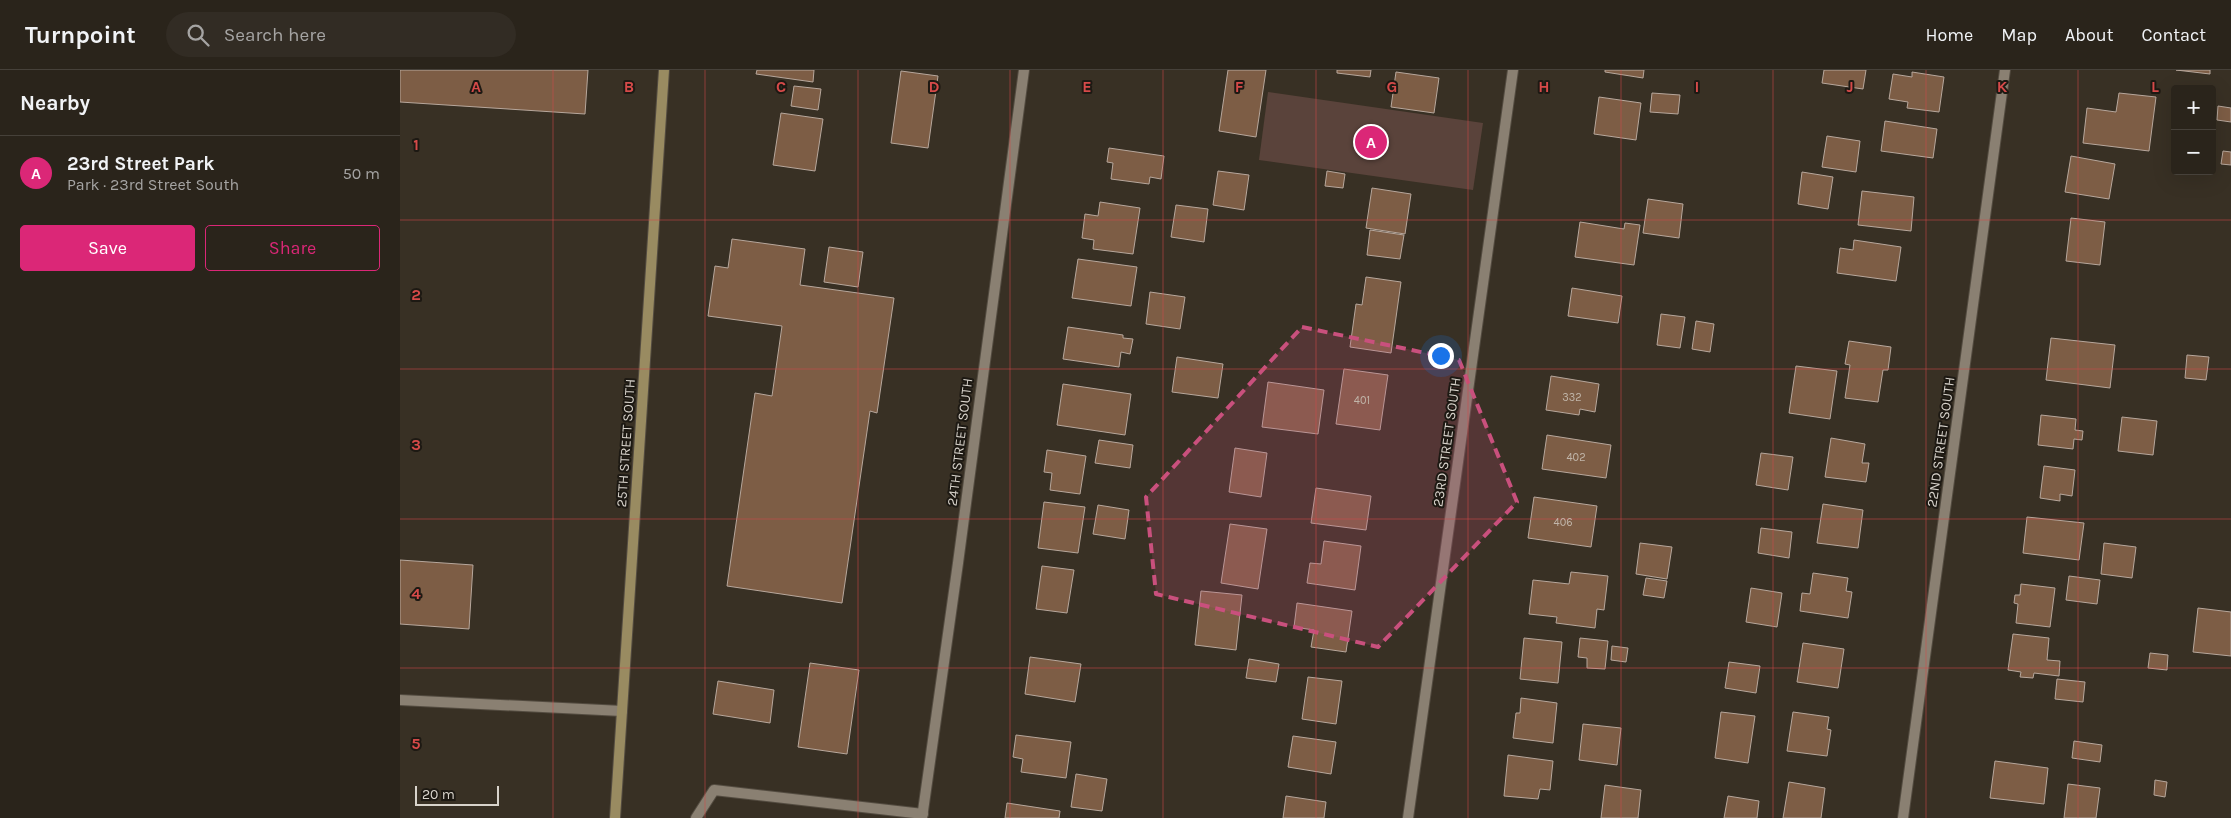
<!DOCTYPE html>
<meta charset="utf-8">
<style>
body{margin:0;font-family:Karla,sans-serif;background:#322c24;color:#f1f3f6}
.controls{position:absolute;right:15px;top:15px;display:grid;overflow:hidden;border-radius:5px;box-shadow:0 5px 20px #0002}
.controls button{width:45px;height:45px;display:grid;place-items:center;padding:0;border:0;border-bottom:1px solid #46413a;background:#2a241b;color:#f1f3f6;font:25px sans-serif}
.scale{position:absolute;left:15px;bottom:12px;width:84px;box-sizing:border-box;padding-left:5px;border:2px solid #d8d3cb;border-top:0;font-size:14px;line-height:18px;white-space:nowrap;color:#d8d3cb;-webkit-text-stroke:4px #1d1913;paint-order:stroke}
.you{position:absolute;left:1040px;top:285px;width:18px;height:18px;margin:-12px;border:4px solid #fff;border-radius:50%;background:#1a73e8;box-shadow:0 0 0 8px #1a73e833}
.badge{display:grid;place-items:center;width:32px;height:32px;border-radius:50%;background:#db2777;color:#fff;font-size:16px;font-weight:700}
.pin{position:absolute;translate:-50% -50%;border:2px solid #fff;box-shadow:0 1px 5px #0006}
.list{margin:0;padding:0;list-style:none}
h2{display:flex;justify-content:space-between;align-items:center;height:65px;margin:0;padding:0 20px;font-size:21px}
h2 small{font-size:16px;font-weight:400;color:#a5a4a3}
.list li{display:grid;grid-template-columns:32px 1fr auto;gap:15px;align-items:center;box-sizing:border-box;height:75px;padding:0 20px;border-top:1px solid #46413a}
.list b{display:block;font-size:19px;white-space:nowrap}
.list p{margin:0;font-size:16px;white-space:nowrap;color:#a5a4a3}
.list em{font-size:16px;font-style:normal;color:#a5a4a3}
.actions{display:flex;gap:10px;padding:15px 20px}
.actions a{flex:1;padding:11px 0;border:1px solid #db2777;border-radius:5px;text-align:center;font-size:18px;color:#db2777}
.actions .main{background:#db2777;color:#fff}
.icon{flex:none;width:28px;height:28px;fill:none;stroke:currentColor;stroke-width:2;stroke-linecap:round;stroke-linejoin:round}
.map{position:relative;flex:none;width:1831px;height:748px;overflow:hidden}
header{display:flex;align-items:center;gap:30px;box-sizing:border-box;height:70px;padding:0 25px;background:#2a241b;border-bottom:1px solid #46413a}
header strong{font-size:24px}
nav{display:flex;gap:28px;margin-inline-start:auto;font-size:18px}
.search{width:350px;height:45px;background:#322c24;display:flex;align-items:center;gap:12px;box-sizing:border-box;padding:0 18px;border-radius:28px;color:#a5a4a3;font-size:19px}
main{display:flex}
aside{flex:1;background:#2a241b}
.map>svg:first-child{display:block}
.green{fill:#5a433b}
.building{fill:#7d5d45;stroke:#b7a79c}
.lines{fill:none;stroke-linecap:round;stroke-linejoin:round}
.service-casing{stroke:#544c41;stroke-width:12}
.minor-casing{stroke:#544c41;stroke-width:12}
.secondary-casing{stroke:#544c41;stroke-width:12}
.service{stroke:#8a8072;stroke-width:10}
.minor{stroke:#8a8072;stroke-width:10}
.secondary{stroke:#998b61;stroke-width:10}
.marked{fill:#c9507d;fill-opacity:0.2;stroke:#c9507d;stroke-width:4;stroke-dasharray:10 6;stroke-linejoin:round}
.grid{fill:none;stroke:#d64a49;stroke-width:1;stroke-opacity:0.55}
.labels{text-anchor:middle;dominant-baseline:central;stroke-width:4;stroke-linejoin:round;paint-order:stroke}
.number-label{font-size:11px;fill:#c1b6aa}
.street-label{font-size:14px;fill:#d8d3cb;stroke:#1d1913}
.grid-label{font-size:16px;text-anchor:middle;font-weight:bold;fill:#d64a49;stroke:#1d1913;stroke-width:4;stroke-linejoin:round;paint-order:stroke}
</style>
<header>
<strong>Turnpoint</strong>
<div class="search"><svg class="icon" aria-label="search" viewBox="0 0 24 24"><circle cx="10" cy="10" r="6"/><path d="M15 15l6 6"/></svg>Search here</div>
<nav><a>Home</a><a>Map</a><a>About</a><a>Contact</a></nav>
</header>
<main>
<aside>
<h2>Nearby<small></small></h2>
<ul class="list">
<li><span class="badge">A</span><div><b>23rd Street Park</b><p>Park · 23rd Street South</p></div><em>50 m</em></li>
</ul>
<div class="actions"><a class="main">Save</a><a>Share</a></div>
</aside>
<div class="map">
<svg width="1831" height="748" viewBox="0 0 1831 748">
<rect width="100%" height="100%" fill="#383024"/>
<path class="green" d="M 868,22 L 1083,53 L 1073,120 L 859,90 Z"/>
<g class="building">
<path d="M 0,0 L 188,0 L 185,44 L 0,32 Z"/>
<path d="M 357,0 L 414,0 L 413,12 L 356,4 Z"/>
<path d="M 828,0 L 866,0 L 856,67 L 819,61 Z"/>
<path d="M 937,0 L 971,0 L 970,7 L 937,3 Z"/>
<path d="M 1205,0 L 1244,0 L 1243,8 L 1205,2 Z"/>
<path d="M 1424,0 L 1466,0 L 1463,19 L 1422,13 Z"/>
<path d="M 1776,0 L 1810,0 L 1810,4 Z"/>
<path d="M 501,1 L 538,6 L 528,78 L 491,73 Z"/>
<path d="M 996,2 L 1039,8 L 1034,43 L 991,37 Z"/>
<path d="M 1512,2 L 1544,7 L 1539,42 L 1507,38 L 1508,32 L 1489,29 L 1493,4 L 1512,7 Z"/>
<path d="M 394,16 L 421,19 L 418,40 L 391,36 Z"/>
<path d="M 1252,23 L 1280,25 L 1278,44 L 1250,42 Z"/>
<path d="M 1719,23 L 1756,27 L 1749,81 L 1683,73 L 1687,38 L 1716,42 Z"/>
<path d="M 1199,27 L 1241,33 L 1236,70 L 1194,64 Z"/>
<path d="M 1818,36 L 1831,38 L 1831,52 L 1817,50 Z"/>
<path d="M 381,43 L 423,49 L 415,101 L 373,95 Z"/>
<path d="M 1485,51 L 1537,59 L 1533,88 L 1481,81 Z"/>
<path d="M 1427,66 L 1460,71 L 1456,102 L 1422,97 Z"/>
<path d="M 709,78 L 764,86 L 761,109 L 750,107 L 749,114 L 711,109 L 713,93 L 707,92 Z"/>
<path d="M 1823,81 L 1831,82 L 1831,95 L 1821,94 Z"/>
<path d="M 1671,86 L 1715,94 L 1709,129 L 1665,122 Z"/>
<path d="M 818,101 L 849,105 L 844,140 L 813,135 Z"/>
<path d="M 927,101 L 945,104 L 943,118 L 925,116 Z"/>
<path d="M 1402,102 L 1433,107 L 1428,139 L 1398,134 Z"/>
<path d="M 972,118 L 1011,124 L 1005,164 L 966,158 Z"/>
<path d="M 1462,121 L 1514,127 L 1511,161 L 1458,155 Z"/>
<path d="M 1248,129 L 1283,134 L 1279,168 L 1243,163 Z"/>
<path d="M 700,132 L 740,138 L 733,184 L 693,179 L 694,170 L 682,168 L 685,144 L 698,146 Z"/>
<path d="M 776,135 L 808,139 L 804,172 L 771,167 Z"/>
<path d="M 1671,148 L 1705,152 L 1700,195 L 1666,191 Z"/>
<path d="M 1180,152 L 1224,159 L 1225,153 L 1240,155 L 1234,195 L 1175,187 Z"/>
<path d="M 970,160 L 1004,165 L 1000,189 L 967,185 Z"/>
<path d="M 332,169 L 405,179 L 400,215 L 494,228 L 477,343 L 470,341 L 442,533 L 327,516 L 355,323 L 372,326 L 382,256 L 308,246 L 315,196 L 328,198 Z"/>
<path d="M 1454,170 L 1501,177 L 1496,211 L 1437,203 L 1440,178 L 1453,180 Z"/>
<path d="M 429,177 L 463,182 L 458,217 L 424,212 Z"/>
<path d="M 678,189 L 737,197 L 731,236 L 672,228 Z"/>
<path d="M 966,207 L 1001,212 L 991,283 L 950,277 L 956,234 L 962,235 Z"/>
<path d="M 1172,218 L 1222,226 L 1218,253 L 1168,246 Z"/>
<path d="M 750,222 L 785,227 L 780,259 L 746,254 Z"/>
<path d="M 1261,244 L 1285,247 L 1280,278 L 1257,275 Z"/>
<path d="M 1296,251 L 1314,254 L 1310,282 L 1292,279 Z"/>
<path d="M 668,257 L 723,265 L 723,268 L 733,269 L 730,284 L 721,282 L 719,297 L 663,289 Z"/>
<path d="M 1651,268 L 1715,275 L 1710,318 L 1646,310 Z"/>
<path d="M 1449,271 L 1491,277 L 1488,300 L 1483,300 L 1478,332 L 1445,328 L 1450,295 L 1445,294 Z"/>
<path d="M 1787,285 L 1809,287 L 1806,310 L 1785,308 Z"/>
<path d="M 777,287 L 823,294 L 818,328 L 772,322 Z"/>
<path d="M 1396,296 L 1437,301 L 1430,349 L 1389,343 Z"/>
<path d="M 944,299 L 988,305 L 980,360 L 936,354 Z"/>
<path d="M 1151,306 L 1199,314 L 1195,342 L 1180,339 L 1179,345 L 1146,340 Z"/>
<path d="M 868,312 L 924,320 L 918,364 L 862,357 Z"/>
<path d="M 663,314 L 731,324 L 725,365 L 657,355 Z"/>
<path d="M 1641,345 L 1676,349 L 1675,360 L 1683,361 L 1682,370 L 1674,369 L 1673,379 L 1638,375 Z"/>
<path d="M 1722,347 L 1757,351 L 1753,385 L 1718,381 Z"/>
<path d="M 1147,365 L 1211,375 L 1206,408 L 1142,399 Z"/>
<path d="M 1431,368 L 1465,374 L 1462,393 L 1469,393 L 1466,412 L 1425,407 Z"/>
<path d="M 699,370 L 733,375 L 730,398 L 695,393 Z"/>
<path d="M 835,378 L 867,383 L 861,427 L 829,422 Z"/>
<path d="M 647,380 L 686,386 L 680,424 L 650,420 L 652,403 L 644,402 Z"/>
<path d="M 1361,383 L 1393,387 L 1388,420 L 1356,415 Z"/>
<path d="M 1644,396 L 1675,400 L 1672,426 L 1660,424 L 1660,431 L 1640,428 Z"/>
<path d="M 916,418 L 971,426 L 966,460 L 911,453 Z"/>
<path d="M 1134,427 L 1197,436 L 1191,477 L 1128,468 Z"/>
<path d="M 644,432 L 685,437 L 678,483 L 638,478 Z"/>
<path d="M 1423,434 L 1463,440 L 1458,478 L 1417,473 Z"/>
<path d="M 698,435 L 729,440 L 725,469 L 693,464 Z"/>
<path d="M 1627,447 L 1684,453 L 1679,490 L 1623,483 Z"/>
<path d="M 830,454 L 867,459 L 858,519 L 821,513 Z"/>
<path d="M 1361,458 L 1392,462 L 1389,488 L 1358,483 Z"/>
<path d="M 924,471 L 961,476 L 955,520 L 907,513 L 910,493 L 921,494 Z"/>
<path d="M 1240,473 L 1272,477 L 1267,509 L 1236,504 Z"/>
<path d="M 1704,473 L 1736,477 L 1732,508 L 1701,504 Z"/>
<path d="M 0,490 L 73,495 L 69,559 L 0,554 Z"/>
<path d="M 642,496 L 674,500 L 667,543 L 636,539 Z"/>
<path d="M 1171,502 L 1208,506 L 1204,540 L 1197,539 L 1195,558 L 1156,553 L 1157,547 L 1129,544 L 1133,510 L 1169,514 Z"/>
<path d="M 1413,503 L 1448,508 L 1446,521 L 1452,522 L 1448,548 L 1400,541 L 1402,523 L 1410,524 Z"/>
<path d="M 1669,506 L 1700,510 L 1697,534 L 1666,530 Z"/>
<path d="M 1246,508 L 1267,511 L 1264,528 L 1243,525 Z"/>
<path d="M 1621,514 L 1655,518 L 1650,557 L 1616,553 L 1618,534 L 1614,533 L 1615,525 L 1620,525 Z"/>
<path d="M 1351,518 L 1382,523 L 1377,557 L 1346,552 Z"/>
<path d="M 801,521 L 842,525 L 836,580 L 795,575 Z"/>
<path d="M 897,533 L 952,541 L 946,582 L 911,577 L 914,560 L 894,557 Z"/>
<path d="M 1798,538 L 1831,542 L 1831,586 L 1793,582 Z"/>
<path d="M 1613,564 L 1649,568 L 1647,590 L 1660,591 L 1659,606 L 1634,603 L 1633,608 L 1620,607 L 1621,602 L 1608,600 Z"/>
<path d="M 1124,568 L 1162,572 L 1158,613 L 1120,609 Z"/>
<path d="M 1180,568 L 1208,571 L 1205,599 L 1187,598 L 1187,588 L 1178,587 Z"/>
<path d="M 1403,573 L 1444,579 L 1438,618 L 1397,612 Z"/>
<path d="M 1212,576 L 1228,578 L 1226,592 L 1211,590 Z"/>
<path d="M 1750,583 L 1768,585 L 1767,600 L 1748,598 Z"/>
<path d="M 630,587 L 681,594 L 675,632 L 625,624 Z"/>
<path d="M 849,589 L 879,594 L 876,612 L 846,608 Z"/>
<path d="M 1329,592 L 1360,596 L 1356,623 L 1325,618 Z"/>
<path d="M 410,593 L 459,600 L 447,684 L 398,677 Z"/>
<path d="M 908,607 L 942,611 L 936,654 L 902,649 Z"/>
<path d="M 1657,609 L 1685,612 L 1683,632 L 1655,629 Z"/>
<path d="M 318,611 L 374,620 L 370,653 L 313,644 Z"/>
<path d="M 1121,628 L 1157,633 L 1153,673 L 1113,668 L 1116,643 L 1120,643 Z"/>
<path d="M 1321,642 L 1355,646 L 1348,693 L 1315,688 Z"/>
<path d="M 1393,642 L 1429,647 L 1427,659 L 1431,660 L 1427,686 L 1387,681 Z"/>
<path d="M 1183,654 L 1221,658 L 1217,695 L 1179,690 Z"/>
<path d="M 616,665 L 671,672 L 666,708 L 621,702 L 623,689 L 613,687 Z"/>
<path d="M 893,666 L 936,672 L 931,704 L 888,697 Z"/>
<path d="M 1674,671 L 1702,675 L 1700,692 L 1672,688 Z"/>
<path d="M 1108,685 L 1153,691 L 1150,720 L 1140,719 L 1138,729 L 1104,726 Z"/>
<path d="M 1595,691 L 1648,698 L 1644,734 L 1590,728 Z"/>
<path d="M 676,704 L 707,709 L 702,741 L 671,737 Z"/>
<path d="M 1755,710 L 1767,712 L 1765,727 L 1754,725 Z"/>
<path d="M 1389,712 L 1425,718 L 1421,748 L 1383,748 Z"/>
<path d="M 1668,714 L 1700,718 L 1696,748 L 1664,748 Z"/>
<path d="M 1205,715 L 1241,720 L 1238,748 L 1201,748 Z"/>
<path d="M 886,726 L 926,732 L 924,748 L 883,748 Z"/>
<path d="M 1328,726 L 1359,731 L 1357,748 L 1324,748 Z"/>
<path d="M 607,733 L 660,741 L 659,748 L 605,748 Z"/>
</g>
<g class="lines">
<g class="service-casing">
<g id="service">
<path d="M 0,630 L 222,641"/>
<path d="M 296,748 L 314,720 L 523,744"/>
</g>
</g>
<g class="minor-casing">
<g id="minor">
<path d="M 522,748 L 558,493 L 624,0"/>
<path d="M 1008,748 L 1113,0"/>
<path d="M 1503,748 L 1605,0"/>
</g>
</g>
<g class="secondary-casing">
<path id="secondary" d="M 215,748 L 264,0"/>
</g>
<use href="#service" class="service"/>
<use href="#minor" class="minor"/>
<use href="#secondary" class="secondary"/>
</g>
<path class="marked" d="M 902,257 L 1059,290 L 1117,432 L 978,577 L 756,524 L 746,427 Z"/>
<path class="grid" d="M 153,0 L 153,748M 305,0 L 305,748M 458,0 L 458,748M 610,0 L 610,748M 763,0 L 763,748M 916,0 L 916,748M 1068,0 L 1068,748M 1221,0 L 1221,748M 1373,0 L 1373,748M 1526,0 L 1526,748M 1678,0 L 1678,748M 0,150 L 1831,150M 0,299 L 1831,299M 0,449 L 1831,449M 0,598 L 1831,598"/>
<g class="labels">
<g class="number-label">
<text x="1172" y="327">332</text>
<text x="962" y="330">401</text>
<text x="1176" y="387">402</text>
<text x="1163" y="452">406</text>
</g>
<g class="street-label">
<text transform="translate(560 372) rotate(-83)">24TH STREET SOUTH</text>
<text transform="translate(1047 372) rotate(-82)">23RD STREET SOUTH</text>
<text transform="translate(1541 372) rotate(-82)">22ND STREET SOUTH</text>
<text transform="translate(226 373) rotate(-86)">25TH STREET SOUTH</text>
</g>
</g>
<g class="grid-label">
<text x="76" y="22">A</text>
<text x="229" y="22">B</text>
<text x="381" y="22">C</text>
<text x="534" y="22">D</text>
<text x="687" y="22">E</text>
<text x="839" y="22">F</text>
<text x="992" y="22">G</text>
<text x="1144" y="22">H</text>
<text x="1297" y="22">I</text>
<text x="1450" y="22">J</text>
<text x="1602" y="22">K</text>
<text x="1755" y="22">L</text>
<text x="16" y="80">1</text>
<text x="16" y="230">2</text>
<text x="16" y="380">3</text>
<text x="16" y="529">4</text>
<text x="16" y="679">5</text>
</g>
</svg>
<div class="controls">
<button>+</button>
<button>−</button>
</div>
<div class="scale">20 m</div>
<div class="you"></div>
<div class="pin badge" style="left:971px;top:72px">A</div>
</div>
</main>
